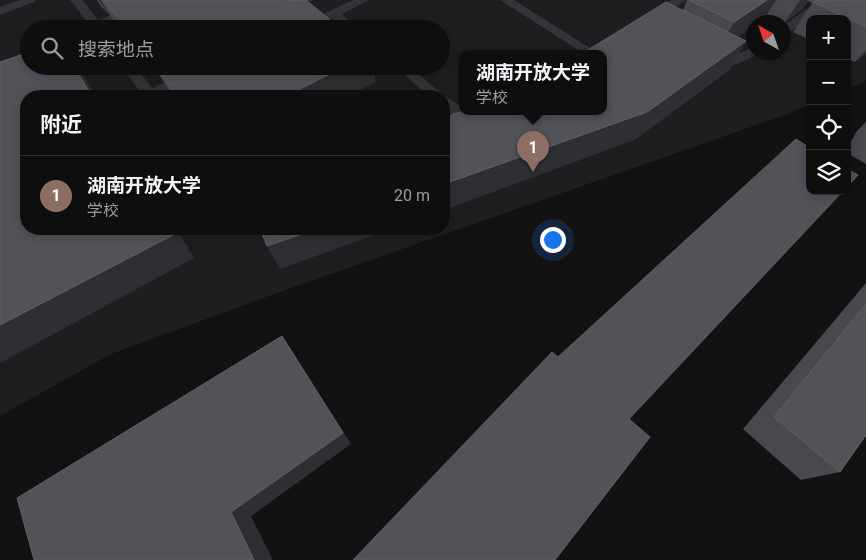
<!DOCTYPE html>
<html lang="zh">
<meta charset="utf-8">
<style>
body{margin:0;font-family:Roboto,"Noto Sans SC",sans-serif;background:#1c1c1c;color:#f1f3f6}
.controls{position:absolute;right:15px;top:15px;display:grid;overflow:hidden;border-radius:10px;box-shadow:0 2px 12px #0003}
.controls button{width:45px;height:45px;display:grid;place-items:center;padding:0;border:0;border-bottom:1px solid #2e2e2e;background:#0e0e0e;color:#f1f3f6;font:25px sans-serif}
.compass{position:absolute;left:746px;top:15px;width:45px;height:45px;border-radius:50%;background:#0e0e0e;box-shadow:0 2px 12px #0003;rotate:320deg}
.you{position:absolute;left:552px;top:239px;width:18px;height:18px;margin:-12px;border:4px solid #fff;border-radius:50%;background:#1a73e8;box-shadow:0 0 0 8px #1a73e833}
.badge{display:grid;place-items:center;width:32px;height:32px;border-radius:50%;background:#ebb032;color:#fff;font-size:16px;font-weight:700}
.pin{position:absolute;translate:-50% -41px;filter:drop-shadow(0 1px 2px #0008)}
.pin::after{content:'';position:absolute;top:26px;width:18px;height:15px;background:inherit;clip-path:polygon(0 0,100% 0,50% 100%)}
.popup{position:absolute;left:459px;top:50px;width:148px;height:65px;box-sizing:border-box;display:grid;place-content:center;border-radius:10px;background:#0e0e0e;filter:drop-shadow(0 1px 4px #0005);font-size:16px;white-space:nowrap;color:#9b9c9e}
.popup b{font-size:19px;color:#f1f3f6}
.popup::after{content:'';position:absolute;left:50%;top:100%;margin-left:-10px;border:10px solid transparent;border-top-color:#0e0e0e}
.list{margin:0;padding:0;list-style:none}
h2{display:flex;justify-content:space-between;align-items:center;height:65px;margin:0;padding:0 20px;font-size:21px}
h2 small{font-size:16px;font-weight:400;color:#9b9c9e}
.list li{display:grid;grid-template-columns:32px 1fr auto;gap:15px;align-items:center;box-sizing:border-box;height:80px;padding:0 20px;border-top:1px solid #2e2e2e}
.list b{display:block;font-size:19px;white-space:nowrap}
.list p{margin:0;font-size:16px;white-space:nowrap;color:#9b9c9e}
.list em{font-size:16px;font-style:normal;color:#9b9c9e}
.icon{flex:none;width:28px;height:28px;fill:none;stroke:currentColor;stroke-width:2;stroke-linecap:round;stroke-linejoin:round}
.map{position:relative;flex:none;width:866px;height:560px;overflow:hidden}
.search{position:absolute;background:#0e0e0e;box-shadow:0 2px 12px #0003;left:20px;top:20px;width:430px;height:55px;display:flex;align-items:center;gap:12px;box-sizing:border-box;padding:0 18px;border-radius:28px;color:#9b9c9e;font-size:19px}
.panel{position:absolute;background:#0e0e0e;box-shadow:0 2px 12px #0003;left:20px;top:90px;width:430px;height:145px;border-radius:20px}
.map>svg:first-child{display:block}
.built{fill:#1e1e20;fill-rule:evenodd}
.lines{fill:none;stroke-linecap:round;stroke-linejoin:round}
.service{fill:#333438;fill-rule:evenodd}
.wall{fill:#48494e}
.shaded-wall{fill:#2e2f32}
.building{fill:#525359;stroke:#5f6167}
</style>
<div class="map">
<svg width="866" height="560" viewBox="0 0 866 560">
<rect width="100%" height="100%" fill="#121213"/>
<path class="built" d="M 0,0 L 866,0 L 866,81 L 847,89 L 847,19 L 810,19 L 810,105 L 785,115 L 288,289 L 111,354 L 0,416 ZM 754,22 L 784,22 L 784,52 L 754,52 ZM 29,29 L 441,29 L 441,66 L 29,66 ZM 463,53 L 603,53 L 603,111 L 463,111 ZM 26,96 L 444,96 L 444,229 L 26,229 Z"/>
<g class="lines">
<g class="service">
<path d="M 19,0 L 36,0 L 34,2 L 0,15 L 0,7 Z"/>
<path d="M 70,0 L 82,0 L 98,20 L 151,0 L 168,0 L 166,2 L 103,26 L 105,29 L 93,29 Z"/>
<path d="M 353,0 L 369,0 L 342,14 L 359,29 L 345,29 L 332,18 L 309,29 L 292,29 Z"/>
<path d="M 500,0 L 514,0 L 596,52 L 583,53 Z"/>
<path d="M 672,0 L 686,0 L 657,19 L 649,19 L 647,16 L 649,13 Z"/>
<path d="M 819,0 L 833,0 L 788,33 L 784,34 L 784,25 Z"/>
<path d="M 754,46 L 754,52 L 758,53 C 744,63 720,74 706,56 L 712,52 L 726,57 L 733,57 Z"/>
<path d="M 122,66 L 135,66 L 152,88 L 202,66 L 220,66 L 219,69 L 158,96 L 143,96 Z"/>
<path d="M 394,66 L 409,66 L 444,96 L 429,96 Z"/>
<path d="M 444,96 L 463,107 L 463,111 L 474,111 C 464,124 453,116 444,108 Z"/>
</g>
</g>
<g class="wall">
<path d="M 97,0 L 313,0 L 308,2 L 341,29 L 120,29 L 115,23 L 109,14 L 108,14 L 101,6 Z"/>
<path d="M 687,0 L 816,0 L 812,3 L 808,1 L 801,10 L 785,22 L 784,24 L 784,22 L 774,22 L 765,18 L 738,37 L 746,41 L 729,70 L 634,140 L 603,111 L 683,10 Z"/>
<path d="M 866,0 L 866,53 L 855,62 L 847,58 L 847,19 L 810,19 L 810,40 L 793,32 L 813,2 Z"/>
<path d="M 152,66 L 373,66 L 375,82 L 349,96 L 172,96 L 162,79 Z"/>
<path d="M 866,122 L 866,164 L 847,153 L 847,148 L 857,131 Z"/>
<path d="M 866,283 L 866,435 L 840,472 L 801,480 L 743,429 Z"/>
</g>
<g class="shaded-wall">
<path d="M 99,0 L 101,0 L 109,14 L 108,14 Z"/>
<path d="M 283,0 L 313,0 L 299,6 L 283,1 Z"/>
<path d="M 767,0 L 776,0 L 765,18 L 759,22 L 754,22 L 754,26 L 717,52 L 734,22 Z"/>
<path d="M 800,0 L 808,0 L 801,10 L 785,22 Z"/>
<path d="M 746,41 L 729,70 L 634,140 L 444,210 L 444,184 Z"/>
<path d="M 866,50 L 866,53 L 855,62 Z"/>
<path d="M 74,66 L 78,66 L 96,96 L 92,96 Z"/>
<path d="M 156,66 L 159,66 L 166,80 L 162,78 Z"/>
<path d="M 346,66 L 373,66 L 375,82 L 349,96 L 286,96 Z"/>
<path d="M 172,229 L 177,229 L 194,258 L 0,363 L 0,325 Z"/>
<path d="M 317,229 L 391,229 L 280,269 L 267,246 Z"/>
<path d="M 282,336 L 294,354 L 351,444 L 251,516 L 273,560 L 254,560 L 231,512 Z"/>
</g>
<g class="building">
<path d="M 103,0 L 283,0 L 283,1 L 306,0 L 341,29 L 127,29 Z"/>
<path d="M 689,0 L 767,0 L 734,22 Z"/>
<path d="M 817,0 L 866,0 L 866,27 L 813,2 Z"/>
<path d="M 666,2 L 746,41 L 647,112 L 444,184 L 444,117 L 464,111 L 603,111 L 603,53 L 583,53 Z"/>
<path d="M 29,52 L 29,66 L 74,66 L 92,96 L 26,96 L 26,229 L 172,229 L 175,234 L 0,325 L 0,62 Z"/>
<path d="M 160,66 L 346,66 L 286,96 L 178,96 L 161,76 L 166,74 Z"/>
<path d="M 796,139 L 810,148 L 810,191 L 843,191 L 629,419 L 650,437 L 555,560 L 353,560 L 552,352 L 558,357 Z"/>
<path d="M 847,169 L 858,175 L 847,187 Z"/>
<path d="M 260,229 L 317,229 L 267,246 Z"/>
<path d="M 866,304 L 866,435 L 840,472 L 774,417 Z"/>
<path d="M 282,336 L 343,433 L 231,512 L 254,560 L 34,560 L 17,498 Z"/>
</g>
</svg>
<div class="controls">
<button>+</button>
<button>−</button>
<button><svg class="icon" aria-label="locate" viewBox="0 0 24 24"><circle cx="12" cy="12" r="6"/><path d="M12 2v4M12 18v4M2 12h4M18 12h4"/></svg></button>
<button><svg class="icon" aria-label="layers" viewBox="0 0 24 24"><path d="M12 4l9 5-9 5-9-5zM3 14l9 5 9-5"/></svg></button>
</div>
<svg class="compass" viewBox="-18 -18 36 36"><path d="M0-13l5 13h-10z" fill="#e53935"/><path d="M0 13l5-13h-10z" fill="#9b9c9e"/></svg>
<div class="you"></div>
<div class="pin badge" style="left:533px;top:172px;background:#8d6e63">1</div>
<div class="popup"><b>湖南开放大学</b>学校</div>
<div class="search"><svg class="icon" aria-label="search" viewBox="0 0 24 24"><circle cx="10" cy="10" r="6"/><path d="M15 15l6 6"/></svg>搜索地点</div>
<section class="panel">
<h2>附近<small></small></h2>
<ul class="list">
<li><span class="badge" style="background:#8d6e63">1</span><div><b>湖南开放大学</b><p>学校</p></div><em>20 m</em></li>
</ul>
</section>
</div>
